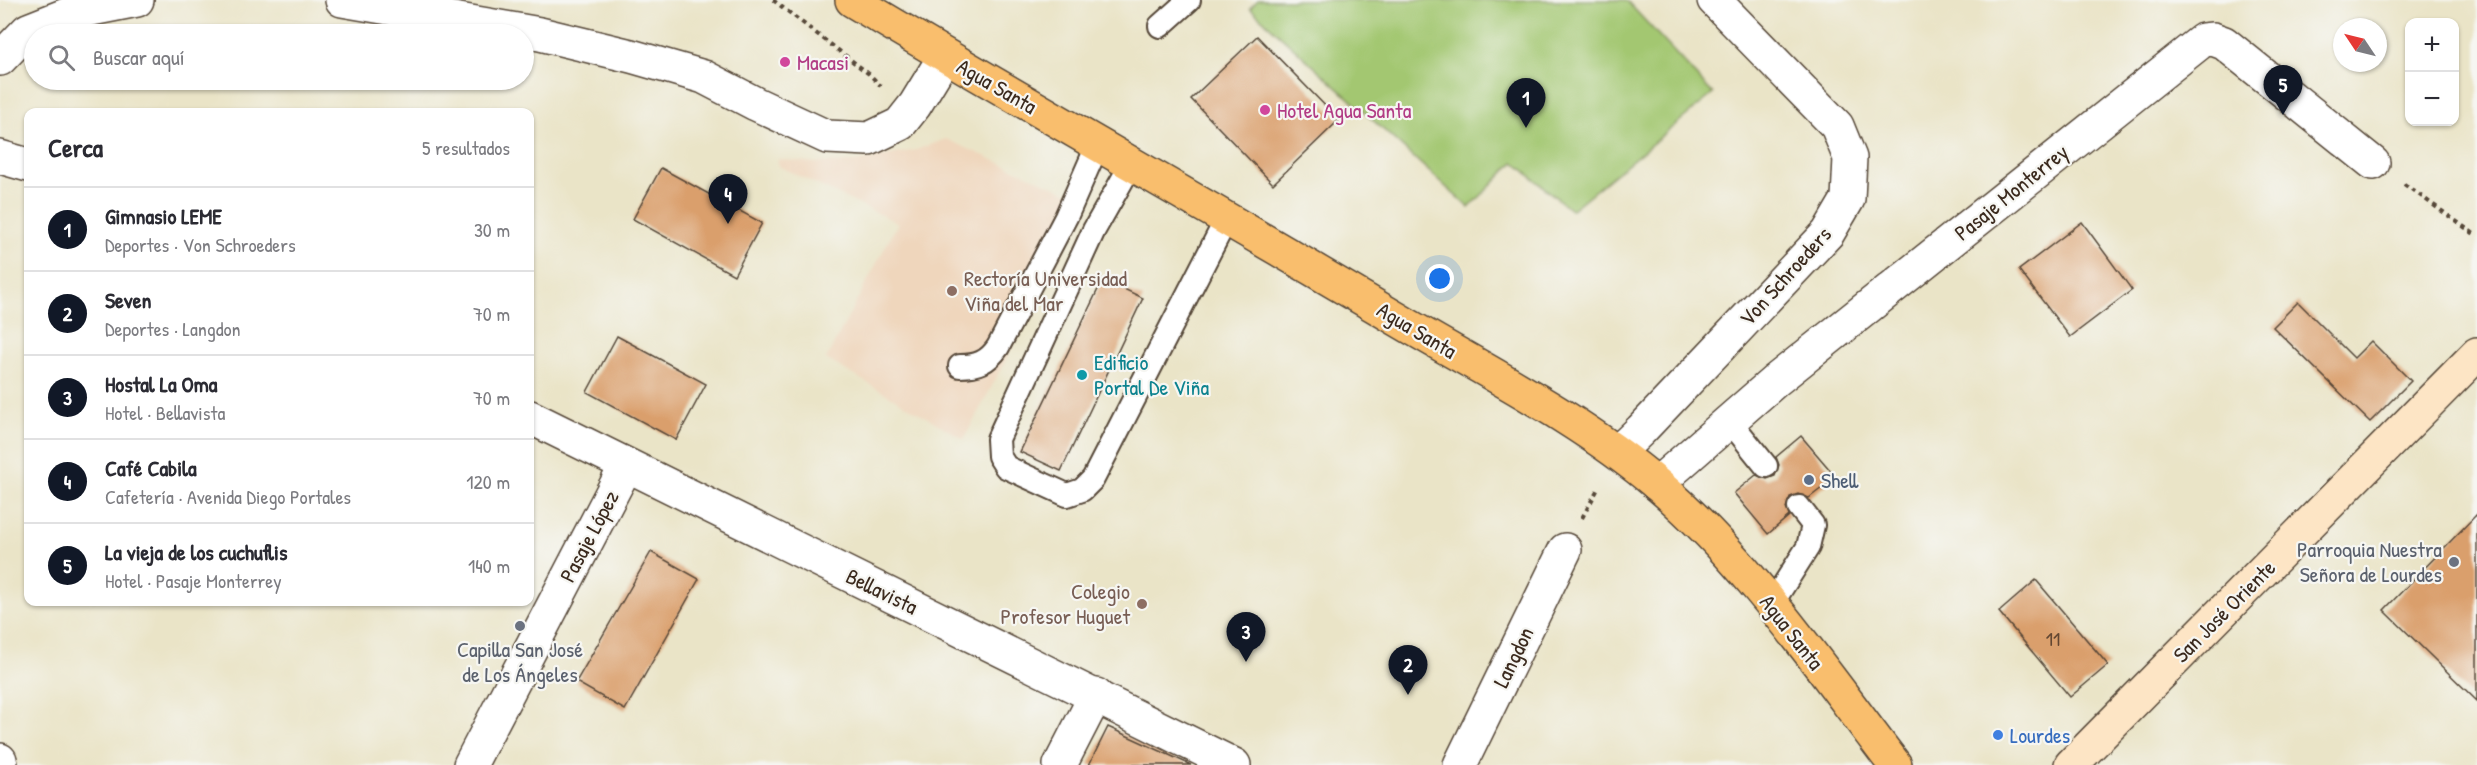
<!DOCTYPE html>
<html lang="es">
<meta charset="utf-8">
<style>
body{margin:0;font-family:"Patrick Hand",sans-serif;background:#f7f7f7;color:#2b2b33}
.controls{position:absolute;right:18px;top:18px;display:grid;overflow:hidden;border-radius:12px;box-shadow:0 2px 4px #0004}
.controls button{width:54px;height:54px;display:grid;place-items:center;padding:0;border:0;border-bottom:2px solid #e1e1e2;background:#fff;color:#2b2b33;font:30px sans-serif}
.compass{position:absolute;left:2333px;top:18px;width:54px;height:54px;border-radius:50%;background:#fff;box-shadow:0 2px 4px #0004;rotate:305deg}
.you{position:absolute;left:1440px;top:279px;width:21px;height:21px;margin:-15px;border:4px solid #fff;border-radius:50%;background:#1a73e8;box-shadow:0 0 0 9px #1a73e833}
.badge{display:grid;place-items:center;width:39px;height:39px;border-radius:50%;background:#111827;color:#fff;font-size:20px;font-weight:700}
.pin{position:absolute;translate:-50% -50px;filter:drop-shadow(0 2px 3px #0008)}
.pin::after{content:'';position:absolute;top:32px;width:21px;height:18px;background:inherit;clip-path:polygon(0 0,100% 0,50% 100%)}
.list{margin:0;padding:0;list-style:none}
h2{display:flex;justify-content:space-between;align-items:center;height:78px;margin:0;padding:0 24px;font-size:26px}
h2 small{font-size:20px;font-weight:400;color:#7c7c81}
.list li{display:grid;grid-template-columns:39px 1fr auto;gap:18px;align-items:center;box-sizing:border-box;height:84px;padding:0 24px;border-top:2px solid #e1e1e2}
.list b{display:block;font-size:22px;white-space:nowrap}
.list p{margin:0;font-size:20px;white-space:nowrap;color:#7c7c81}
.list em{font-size:20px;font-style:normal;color:#7c7c81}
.icon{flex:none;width:33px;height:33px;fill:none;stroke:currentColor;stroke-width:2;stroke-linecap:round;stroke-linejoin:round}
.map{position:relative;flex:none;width:2477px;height:765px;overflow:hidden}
.search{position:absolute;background:#fff;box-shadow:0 2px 4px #0004;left:24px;top:24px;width:510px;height:66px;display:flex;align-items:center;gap:15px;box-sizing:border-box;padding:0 21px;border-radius:33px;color:#7c7c81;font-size:22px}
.panel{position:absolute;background:#fff;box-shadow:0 2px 4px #0004;left:24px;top:108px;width:510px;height:498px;border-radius:12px}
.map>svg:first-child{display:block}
.built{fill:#efd6bc}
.green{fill:#a3c771;stroke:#6f7848;stroke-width:1.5}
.building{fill:#da9f6c}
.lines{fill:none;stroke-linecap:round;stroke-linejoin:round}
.lane-casing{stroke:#554637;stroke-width:26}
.street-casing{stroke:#554637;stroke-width:36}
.secondary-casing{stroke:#554637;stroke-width:36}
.primary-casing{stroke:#554637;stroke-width:36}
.path{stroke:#554637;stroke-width:4;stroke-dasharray:4.5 4.5;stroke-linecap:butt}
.lane{stroke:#fff;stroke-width:22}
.street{stroke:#fff;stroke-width:33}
.secondary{stroke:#fde5c5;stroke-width:33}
.primary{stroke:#f9be6d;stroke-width:33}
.hotel-dot{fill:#d1479c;stroke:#f6f6f2;stroke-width:2}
.education-dot{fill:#8d6e63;stroke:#f6f6f2;stroke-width:2}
.culture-dot{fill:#0f9aa8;stroke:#f6f6f2;stroke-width:2}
.service-dot{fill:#5c6f8a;stroke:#f6f6f2;stroke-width:2}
.worship-dot{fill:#6b7280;stroke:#f6f6f2;stroke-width:2}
.shop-dot{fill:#3f7fe0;stroke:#f6f6f2;stroke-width:2}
.labels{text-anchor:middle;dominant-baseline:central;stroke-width:4.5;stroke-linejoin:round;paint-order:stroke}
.number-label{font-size:20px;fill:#634732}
.hotel-label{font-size:22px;fill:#b23c85;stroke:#f6f6f2;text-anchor:start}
.street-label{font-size:22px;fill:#3b2a1e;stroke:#f6f6f2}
.education-label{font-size:22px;fill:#785e54;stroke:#f6f6f2;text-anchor:start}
.culture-label{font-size:22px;fill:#0d838f;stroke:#f6f6f2;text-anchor:start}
.service-label{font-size:22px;fill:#4e5e75;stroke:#f6f6f2;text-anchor:start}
.worship-label{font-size:22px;fill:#5b616d;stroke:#f6f6f2;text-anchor:end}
.shop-label{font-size:22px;fill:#366cbe;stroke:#f6f6f2;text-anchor:start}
</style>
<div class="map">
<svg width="2477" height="765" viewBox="0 0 2477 765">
<rect width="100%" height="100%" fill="#f6f6f2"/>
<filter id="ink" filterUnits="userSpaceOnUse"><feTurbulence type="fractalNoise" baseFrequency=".0167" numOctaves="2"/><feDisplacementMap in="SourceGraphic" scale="12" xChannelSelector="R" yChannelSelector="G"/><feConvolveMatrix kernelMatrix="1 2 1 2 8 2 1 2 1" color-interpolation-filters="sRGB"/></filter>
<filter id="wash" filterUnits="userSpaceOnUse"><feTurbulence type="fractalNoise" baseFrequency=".008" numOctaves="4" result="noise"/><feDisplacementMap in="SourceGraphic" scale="24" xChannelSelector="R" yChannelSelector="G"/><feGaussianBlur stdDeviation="1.35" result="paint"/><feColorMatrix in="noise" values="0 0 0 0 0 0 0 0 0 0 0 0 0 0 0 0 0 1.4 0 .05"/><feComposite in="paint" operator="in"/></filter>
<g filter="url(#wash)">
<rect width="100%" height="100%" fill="#eae4c7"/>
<path class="built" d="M 946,139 L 1089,202 L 964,439 L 826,359 L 898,223 L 778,166 L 778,159 L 815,163 L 854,162 L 916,150 Z"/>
<path class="green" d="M 1258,0 L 1626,0 L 1713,94 L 1571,210 L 1514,162 L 1469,208 L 1250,8 Z"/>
<g id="blocks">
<g class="building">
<path d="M 1257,36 L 1339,120 L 1273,184 L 1191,99 Z"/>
<path d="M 661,168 L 762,223 L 734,275 L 633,219 Z"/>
<path d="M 2082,222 L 2132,290 L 2070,337 L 2019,270 Z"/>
<path d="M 1103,279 L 1143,298 L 1061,471 L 1020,452 Z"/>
<path d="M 2298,302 L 2354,358 L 2371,341 L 2411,381 L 2370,422 L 2273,327 Z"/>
<path d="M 617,336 L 706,384 L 676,440 L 587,392 Z"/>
<path d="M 1801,436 L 1836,477 L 1809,498 L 1798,494 L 1790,497 L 1786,508 L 1789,516 L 1768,534 L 1734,493 L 1756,475 L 1767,479 L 1775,476 L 1779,465 L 1776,457 Z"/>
<path d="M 2477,514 L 2477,701 L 2384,610 Z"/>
<path d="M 651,552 L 699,579 L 625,710 L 576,682 Z"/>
<path d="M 2036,580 L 2108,665 L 2070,697 L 1999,612 Z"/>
<path d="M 1108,727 L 1191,765 L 1089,765 Z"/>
</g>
</g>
</g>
<g filter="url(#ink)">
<use href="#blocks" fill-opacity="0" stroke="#554637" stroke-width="1.5"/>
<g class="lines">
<g class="lane-casing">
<g id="lane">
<path d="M 1160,26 L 1189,0"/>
<path d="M 1132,163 L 1094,230 L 998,439 L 999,456 L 1006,467 L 1067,495 L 1082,490 L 1093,479 L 1227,218"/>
<path d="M 960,366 C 977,366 988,362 998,347 L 1066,217 L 1098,144"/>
<path d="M 1729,420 L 1766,466"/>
<path d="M 1771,605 L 1808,547 L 1813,525 L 1799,507"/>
</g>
</g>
<g class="street-casing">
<g id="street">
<path d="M 342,0 L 540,34 L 631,56 L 704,77 L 756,104 L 827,137 L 869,139 L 900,124 L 915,105 L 945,56"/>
<path d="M 0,59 L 28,30 L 71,13 L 137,0"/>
<path d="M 0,157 L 28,165"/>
<path d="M 530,417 L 1234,765"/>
<path d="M 1618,452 L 1641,430 L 1828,233 L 1848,199 L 1850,158 L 1837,126 L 1714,0"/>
<path d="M 1657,484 L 1775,381 L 2203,40 L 2213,39 L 2224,43 L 2373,163"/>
<path d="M 0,760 L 1,765"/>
<path d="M 470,765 L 626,466"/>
<path d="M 1060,765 L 1096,695"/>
<path d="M 1460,765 L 1565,550"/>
</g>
</g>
<g class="secondary-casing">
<path id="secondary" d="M 2071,765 L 2477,354"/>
</g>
<g class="primary-casing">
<path id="primary" d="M 852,0 C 1032,108 1216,211 1397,319 C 1483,370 1582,420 1657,484 C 1750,563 1821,669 1895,765"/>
</g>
<g class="path">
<path d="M 773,0 L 869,74 L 881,86"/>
<path d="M 2404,184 L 2477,236"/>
<path d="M 1582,518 L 1599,487"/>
</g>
<use href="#lane" class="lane"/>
<use href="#street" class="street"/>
<use href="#secondary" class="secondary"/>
<use href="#primary" class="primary"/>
</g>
</g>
<g class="hotel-dot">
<circle cx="785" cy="62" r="6"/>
<circle cx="1265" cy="110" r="6"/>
</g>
<g class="education-dot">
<circle cx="952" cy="291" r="6"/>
<circle cx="1142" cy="604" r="6"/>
</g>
<circle class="culture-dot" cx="1082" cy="375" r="6"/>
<circle class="service-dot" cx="1809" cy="480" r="6"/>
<g class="worship-dot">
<circle cx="2454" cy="562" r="6"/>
<circle cx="520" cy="626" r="6"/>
</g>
<circle class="shop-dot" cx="1998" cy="735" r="6"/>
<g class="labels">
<g class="number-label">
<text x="2053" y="638">11</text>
</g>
<g class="hotel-label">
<text x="797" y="62">Macasi</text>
<text x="1277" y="110">Hotel Agua Santa</text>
</g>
<g class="street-label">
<text transform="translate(997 86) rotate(30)">Agua Santa</text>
<text transform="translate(2011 192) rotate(-39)">Pasaje Monterrey</text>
<text transform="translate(1785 276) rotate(-48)">Von Schroeders</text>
<text transform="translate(1417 330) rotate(31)">Agua Santa</text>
<text transform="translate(589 536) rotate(-62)">Pasaje López</text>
<text transform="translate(882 591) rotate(26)">Bellavista</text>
<text transform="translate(2224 611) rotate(-45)">San José Oriente</text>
<text transform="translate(1792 632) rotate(52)">Agua Santa</text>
<text transform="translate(1513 657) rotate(-64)">Langdon</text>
</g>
<g class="education-label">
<text x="964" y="278">Rectoría Universidad<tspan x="964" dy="25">Viña del Mar</tspan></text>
<text x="1130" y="591" text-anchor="end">Colegio<tspan x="1130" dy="25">Profesor Huguet</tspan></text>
</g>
<g class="culture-label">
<text x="1094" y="362">Edificio<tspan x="1094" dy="25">Portal De Viña</tspan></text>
</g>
<g class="service-label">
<text x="1821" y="480">Shell</text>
</g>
<g class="worship-label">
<text x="2442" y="549">Parroquia Nuestra<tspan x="2442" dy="25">Señora de Lourdes</tspan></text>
<text x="520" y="649" text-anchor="middle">Capilla San José<tspan x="520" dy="25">de Los Ángeles</tspan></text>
</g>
<g class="shop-label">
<text x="2010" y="735">Lourdes</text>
</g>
</g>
</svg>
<div class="controls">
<button>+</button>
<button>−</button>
</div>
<svg class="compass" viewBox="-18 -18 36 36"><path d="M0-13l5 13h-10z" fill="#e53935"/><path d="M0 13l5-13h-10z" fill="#7c7c81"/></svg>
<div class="you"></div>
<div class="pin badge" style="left:1526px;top:128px">1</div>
<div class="pin badge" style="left:1408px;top:695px">2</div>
<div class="pin badge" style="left:1246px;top:662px">3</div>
<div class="pin badge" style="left:728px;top:224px">4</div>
<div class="pin badge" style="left:2283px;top:115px">5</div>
<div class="search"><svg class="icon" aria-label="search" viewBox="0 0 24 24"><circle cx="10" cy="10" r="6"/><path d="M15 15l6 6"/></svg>Buscar aquí</div>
<section class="panel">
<h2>Cerca<small>5 resultados</small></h2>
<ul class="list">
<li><span class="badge">1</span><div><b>Gimnasio LEME</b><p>Deportes · Von Schroeders</p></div><em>30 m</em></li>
<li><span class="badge">2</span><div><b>Seven</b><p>Deportes · Langdon</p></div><em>70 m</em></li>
<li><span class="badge">3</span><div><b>Hostal La Oma</b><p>Hotel · Bellavista</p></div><em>70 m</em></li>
<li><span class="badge">4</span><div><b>Café Cabila</b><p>Cafetería · Avenida Diego Portales</p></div><em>120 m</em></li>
<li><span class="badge">5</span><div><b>La vieja de los cuchuflis</b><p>Hotel · Pasaje Monterrey</p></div><em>140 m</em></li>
</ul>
</section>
</div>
